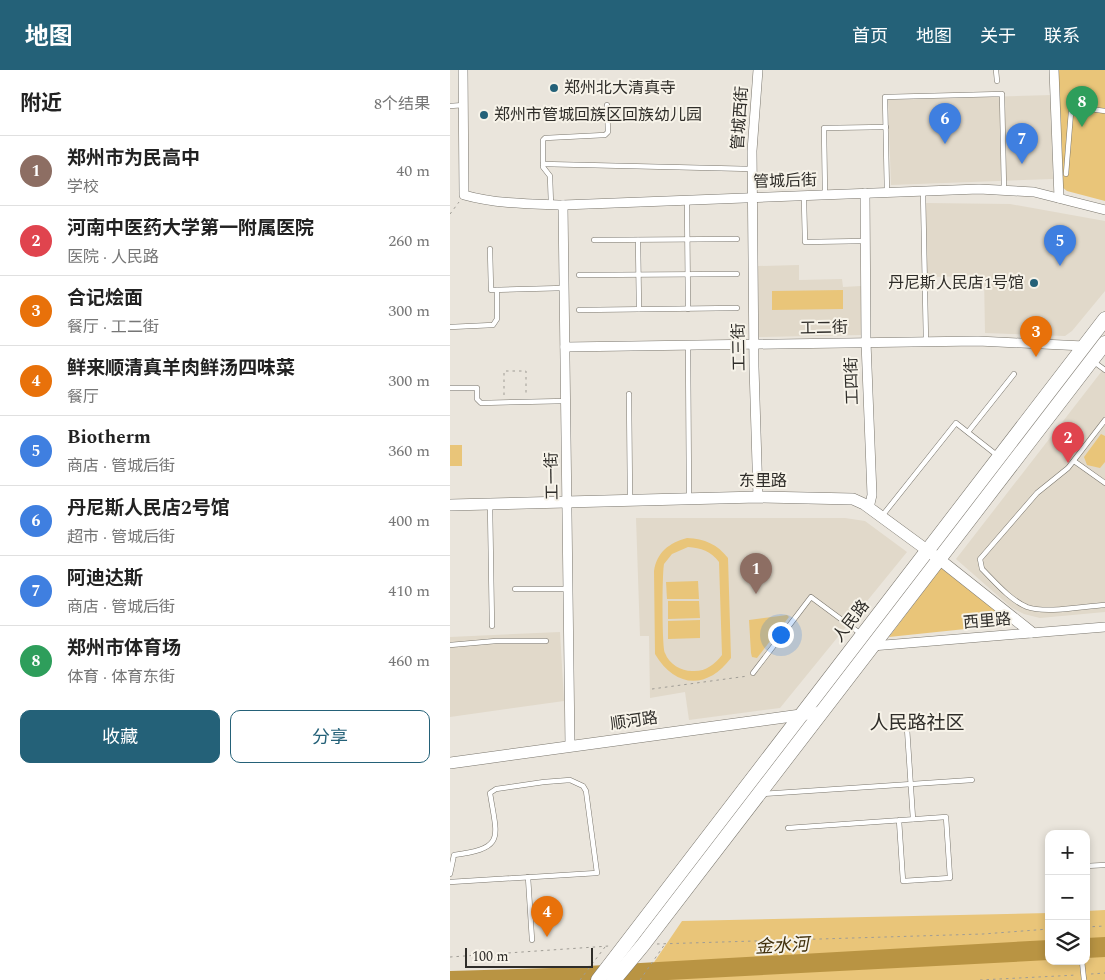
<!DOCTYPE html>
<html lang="zh">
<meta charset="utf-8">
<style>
body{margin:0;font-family:Spectral,"Noto Sans SC",serif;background:#f2f2f2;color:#222}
.controls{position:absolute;right:15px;bottom:15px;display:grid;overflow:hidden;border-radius:10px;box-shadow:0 2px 8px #0003}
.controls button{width:45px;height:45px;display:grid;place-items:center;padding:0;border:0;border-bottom:1px solid #e0e0e0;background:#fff;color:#222;font:25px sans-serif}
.scale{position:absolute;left:15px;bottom:12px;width:128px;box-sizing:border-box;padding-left:5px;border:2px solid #2f2d29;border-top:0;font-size:14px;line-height:18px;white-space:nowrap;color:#2f2d29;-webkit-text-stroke:4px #f7f3e9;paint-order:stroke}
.you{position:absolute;left:330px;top:564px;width:18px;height:18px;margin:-12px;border:4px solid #fff;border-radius:50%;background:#1a73e8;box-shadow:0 0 0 8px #1a73e833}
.badge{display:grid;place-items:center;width:32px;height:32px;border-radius:50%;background:#246178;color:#fff;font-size:16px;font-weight:700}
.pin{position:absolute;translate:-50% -41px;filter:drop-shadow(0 1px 2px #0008)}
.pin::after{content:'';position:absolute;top:26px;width:18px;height:15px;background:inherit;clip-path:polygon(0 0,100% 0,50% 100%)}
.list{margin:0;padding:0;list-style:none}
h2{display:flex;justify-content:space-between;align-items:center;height:65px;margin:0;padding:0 20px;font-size:21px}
h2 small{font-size:16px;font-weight:400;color:#767676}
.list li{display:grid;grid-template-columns:32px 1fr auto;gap:15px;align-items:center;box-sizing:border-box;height:70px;padding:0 20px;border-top:1px solid #e0e0e0}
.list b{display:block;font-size:19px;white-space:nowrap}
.list p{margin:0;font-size:16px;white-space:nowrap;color:#767676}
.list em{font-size:16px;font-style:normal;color:#767676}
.actions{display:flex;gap:10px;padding:15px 20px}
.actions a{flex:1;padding:11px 0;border:1px solid #246178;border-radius:10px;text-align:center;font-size:18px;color:#246178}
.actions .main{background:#246178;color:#fff}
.icon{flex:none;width:28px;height:28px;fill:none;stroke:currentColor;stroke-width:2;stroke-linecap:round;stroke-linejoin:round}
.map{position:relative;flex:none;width:655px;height:910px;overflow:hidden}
header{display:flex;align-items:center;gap:30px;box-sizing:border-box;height:70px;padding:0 25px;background:#246178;color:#fff}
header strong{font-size:24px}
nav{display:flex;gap:28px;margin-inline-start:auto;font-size:18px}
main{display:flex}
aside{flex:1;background:#fff}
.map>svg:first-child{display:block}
.built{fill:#e1d9ca}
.green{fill:#e9c579;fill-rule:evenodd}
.water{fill:#b99443}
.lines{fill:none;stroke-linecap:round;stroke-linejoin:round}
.service-casing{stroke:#7a766d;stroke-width:5.5}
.minor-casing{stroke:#7a766d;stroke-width:10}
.tertiary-casing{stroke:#7a766d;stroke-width:12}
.primary-casing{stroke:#7a766d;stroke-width:15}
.path{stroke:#9f9c95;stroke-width:1;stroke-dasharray:2.5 4;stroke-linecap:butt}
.service{stroke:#fff;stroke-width:4.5}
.minor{stroke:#fff;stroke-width:9}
.tertiary{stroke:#fff;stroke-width:11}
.primary{stroke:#fff;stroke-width:14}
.service-bridge-casing{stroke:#7a766d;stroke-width:5.5;stroke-linecap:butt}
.service-bridge{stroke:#fff;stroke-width:4.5}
.poi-dot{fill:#246178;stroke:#f7f3e9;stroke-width:2}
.labels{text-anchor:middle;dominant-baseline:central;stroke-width:4;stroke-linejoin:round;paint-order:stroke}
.poi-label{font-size:16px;fill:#2f2d29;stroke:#f7f3e9;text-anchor:start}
.street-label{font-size:16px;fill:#2f2d29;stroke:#f7f3e9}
.water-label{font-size:18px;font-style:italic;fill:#3f2f0b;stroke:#f7f3e9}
.quarter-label{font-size:19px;fill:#2f2d29;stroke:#f7f3e9}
</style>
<header>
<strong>地图</strong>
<nav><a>首页</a><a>地图</a><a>关于</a><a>联系</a></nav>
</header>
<main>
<aside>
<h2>附近<small>8个结果</small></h2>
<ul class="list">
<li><span class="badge" style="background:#8d6e63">1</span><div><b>郑州市为民高中</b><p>学校</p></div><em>40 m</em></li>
<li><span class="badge" style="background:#e0444e">2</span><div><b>河南中医药大学第一附属医院</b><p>医院 · 人民路</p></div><em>260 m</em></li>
<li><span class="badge" style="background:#e8710a">3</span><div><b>合记烩面</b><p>餐厅 · 工二街</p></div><em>300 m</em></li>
<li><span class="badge" style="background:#e8710a">4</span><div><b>鲜来顺清真羊肉鲜汤四味菜</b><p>餐厅</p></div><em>300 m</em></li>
<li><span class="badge" style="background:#3f7fe0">5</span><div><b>Biotherm</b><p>商店 · 管城后街</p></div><em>360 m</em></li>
<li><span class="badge" style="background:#3f7fe0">6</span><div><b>丹尼斯人民店2号馆</b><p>超市 · 管城后街</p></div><em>400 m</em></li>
<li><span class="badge" style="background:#3f7fe0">7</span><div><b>阿迪达斯</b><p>商店 · 管城后街</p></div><em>410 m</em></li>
<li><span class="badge" style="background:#2e9e5b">8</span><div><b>郑州市体育场</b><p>体育 · 体育东街</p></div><em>460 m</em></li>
</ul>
<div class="actions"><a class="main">收藏</a><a>分享</a></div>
</aside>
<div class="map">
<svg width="655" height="910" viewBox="0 0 655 910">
<rect width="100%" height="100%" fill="#eae5dc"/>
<g class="built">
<path d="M 602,25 L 603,109 L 441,115 L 438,30 Z"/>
<path d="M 476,133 L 560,134 L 655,151 L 655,221 L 622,261 L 615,266 L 535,263 L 534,206 L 477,207 Z"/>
<path d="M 349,195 L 349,210 L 392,209 L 393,217 L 411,216 L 412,265 L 309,267 L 308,196 Z"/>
<path d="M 655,297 L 655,542 L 590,548 L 574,544 L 562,538 L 506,489 Z"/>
<path d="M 186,448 L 395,448 L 415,451 L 457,482 L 330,638 L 239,650 L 235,622 L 200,628 L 199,566 L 190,566 Z"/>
<path d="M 110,562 L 114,631 L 0,647 L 0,567 Z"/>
</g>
<g class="green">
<path d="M 608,0 L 655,0 L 655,131 L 617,121 L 612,117 Z"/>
<path d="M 393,220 L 393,239 L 322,240 L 322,221 Z"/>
<path d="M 651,364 L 655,366 L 655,392 L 650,398 L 637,395 L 634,387 Z"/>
<rect x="0" y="375" width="12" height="21"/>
<path d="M 237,468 C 255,469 267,474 278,488 L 281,588 C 257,620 225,618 205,584 L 204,501 C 207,482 219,473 237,468 ZM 238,477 C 251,478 261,481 269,492 L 272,585 C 264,595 255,602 242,601 C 231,601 219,594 215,583 C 212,575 212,505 214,494 L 222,484 Z"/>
<path d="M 491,498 L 563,554 L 439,567 Z"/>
<path d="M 248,511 L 249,529 L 217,529 L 216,512 Z"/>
<path d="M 218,531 L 249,531 L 250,548 L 218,549 Z"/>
<path d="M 337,545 L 339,547 L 307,588 L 302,587 L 301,583 L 299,550 Z"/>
<path d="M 250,550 L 250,568 L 218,569 L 218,551 Z"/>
<path d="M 655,840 L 655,910 L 192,910 L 232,851 L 599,843 L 599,891 L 636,891 L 636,841 Z"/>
</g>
<g class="water">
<path d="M 655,867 L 655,887 L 636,888 L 636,868 Z"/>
<path d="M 599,870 L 599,890 L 218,910 L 0,910 L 0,901 L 102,898 Z"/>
</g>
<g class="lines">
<g class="service-casing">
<g id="service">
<path d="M 546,0 L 547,11"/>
<path d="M 0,36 L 14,35"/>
<path d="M 93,94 L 302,99"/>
<path d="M 616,104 L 621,42 L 625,37 L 655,41"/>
<path d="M 473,121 L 476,272"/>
<path d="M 437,123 L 435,27 L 552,24 L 554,120"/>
<path d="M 375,125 L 374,58 L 436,57"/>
<path d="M 237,130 L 238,239"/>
<path d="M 354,130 L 355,172 L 415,171"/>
<path d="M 101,135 L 100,106 L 93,97 L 93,70 L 95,68 L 155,65 L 158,62 L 157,35"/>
<path d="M 144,170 L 287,169"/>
<path d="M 188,170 L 189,239"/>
<path d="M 40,179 L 41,220 L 114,218"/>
<path d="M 129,205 L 287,204"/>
<path d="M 129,240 L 287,238"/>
<path d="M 0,257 L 43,255 L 47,249 L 47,220"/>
<path d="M 238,275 L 239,427"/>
<path d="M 644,292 L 655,300"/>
<path d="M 0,318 L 27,318 L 27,329 L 31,333 L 116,331"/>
<path d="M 179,324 L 180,429"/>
<path d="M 655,350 L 618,398 L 587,423 L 530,489 L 532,499 C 545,512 560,530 577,537 C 597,544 634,536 655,535"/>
<path d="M 518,362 L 564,304"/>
<path d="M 624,391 L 655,413"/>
<path d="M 40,435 L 42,556"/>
<path d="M 432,446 L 506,353 L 548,386"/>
<path d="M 65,519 L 118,519"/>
<path d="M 0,575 L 46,571 L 96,571"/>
<path d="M 303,603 L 361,527 L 411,564"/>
<path d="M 457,658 L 463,749"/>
<path d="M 312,724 L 522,710"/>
<path d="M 338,758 L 496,747 L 500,808 L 453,811 L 449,750"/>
<path d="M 636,796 L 655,795"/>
<path d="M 0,804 L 4,785 C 56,778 47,768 40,723 L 46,719 L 94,712 L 120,710 L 133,716 L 136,721 L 147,803 L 0,812"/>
<path d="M 78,807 L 82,870"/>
</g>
</g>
<g class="minor-casing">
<g id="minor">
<path d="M 13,0 L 14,125 C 46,134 80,134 113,135 L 529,119 L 584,122 L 655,140"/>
<path d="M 308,0 L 302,81 L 304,297 L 308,427"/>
<path d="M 604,0 L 609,128"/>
<path d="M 415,123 L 416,272 L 422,425 L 419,438"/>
<path d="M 113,135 L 120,676"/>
<path d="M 115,277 L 528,271 L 634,276"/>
<path d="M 422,576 L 655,557"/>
</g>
</g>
<g class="tertiary-casing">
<g id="tertiary">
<path d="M 0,435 L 308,427 L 403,429 L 414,434 L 489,489 L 581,562"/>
<path d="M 0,693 L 372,642"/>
</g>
</g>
<g class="primary-casing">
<g id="primary">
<path d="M 148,910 L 655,249"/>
<path d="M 164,910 L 193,875 L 655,273"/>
</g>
</g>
<g class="path">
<path d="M 0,144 L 9,132"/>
<path d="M 54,325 L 54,301 L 76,301 L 76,324"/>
<path d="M 202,619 L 298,606"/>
<path d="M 636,857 L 655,856"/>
<path d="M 207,874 L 533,864 L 599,859"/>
<path d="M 0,887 L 159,876"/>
<path d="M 641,904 L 655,903"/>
<path d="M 130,910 L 155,877"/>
<path d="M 190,910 L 215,874"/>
<path d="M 530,910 L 627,905"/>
</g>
<use href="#service" class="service"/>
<use href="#minor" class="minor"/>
<use href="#tertiary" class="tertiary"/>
<use href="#primary" class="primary"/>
<g class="service-bridge-casing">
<path id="service-bridge" d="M 632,891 L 634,910"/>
</g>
<use href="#service-bridge" class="service-bridge"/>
</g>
<g class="poi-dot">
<circle cx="104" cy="18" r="5"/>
<circle cx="34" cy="45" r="5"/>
<circle cx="584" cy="213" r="5"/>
</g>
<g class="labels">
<g class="poi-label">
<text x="114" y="18">郑州北大清真寺</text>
<text x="44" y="45">郑州市管城回族区回族幼儿园</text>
<text x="574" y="213" text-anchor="end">丹尼斯人民店1号馆</text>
</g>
<g class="street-label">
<text transform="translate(290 48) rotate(-86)">管城西街</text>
<text transform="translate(335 111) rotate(-2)">管城后街</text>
<text transform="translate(374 258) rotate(-1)">工二街</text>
<text transform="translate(289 277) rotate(-91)">工三街</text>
<text transform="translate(402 311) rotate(-92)">工四街</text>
<text transform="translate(102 406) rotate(-91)">工一街</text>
<text x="313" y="411">东里路</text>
<text transform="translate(401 551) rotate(-52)">人民路</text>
<text transform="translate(537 551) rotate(-5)">西里路</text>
<text transform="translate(184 651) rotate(-8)">顺河路</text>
</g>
<g class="water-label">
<text transform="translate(332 876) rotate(-3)">金水河</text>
</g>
<g class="quarter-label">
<text x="467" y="653">人民路社区</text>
</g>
</g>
</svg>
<div class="controls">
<button>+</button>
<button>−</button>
<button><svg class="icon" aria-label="layers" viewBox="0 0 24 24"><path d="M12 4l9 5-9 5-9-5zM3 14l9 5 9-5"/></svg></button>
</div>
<div class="scale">100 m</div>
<div class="you"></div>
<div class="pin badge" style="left:306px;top:524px;background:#8d6e63">1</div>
<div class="pin badge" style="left:618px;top:393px;background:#e0444e">2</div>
<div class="pin badge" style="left:586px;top:287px;background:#e8710a">3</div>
<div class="pin badge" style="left:97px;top:867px;background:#e8710a">4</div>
<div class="pin badge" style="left:610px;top:196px;background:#3f7fe0">5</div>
<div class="pin badge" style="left:495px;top:74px;background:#3f7fe0">6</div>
<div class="pin badge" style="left:572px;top:94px;background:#3f7fe0">7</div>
<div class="pin badge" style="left:632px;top:57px;background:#2e9e5b">8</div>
</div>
</main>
